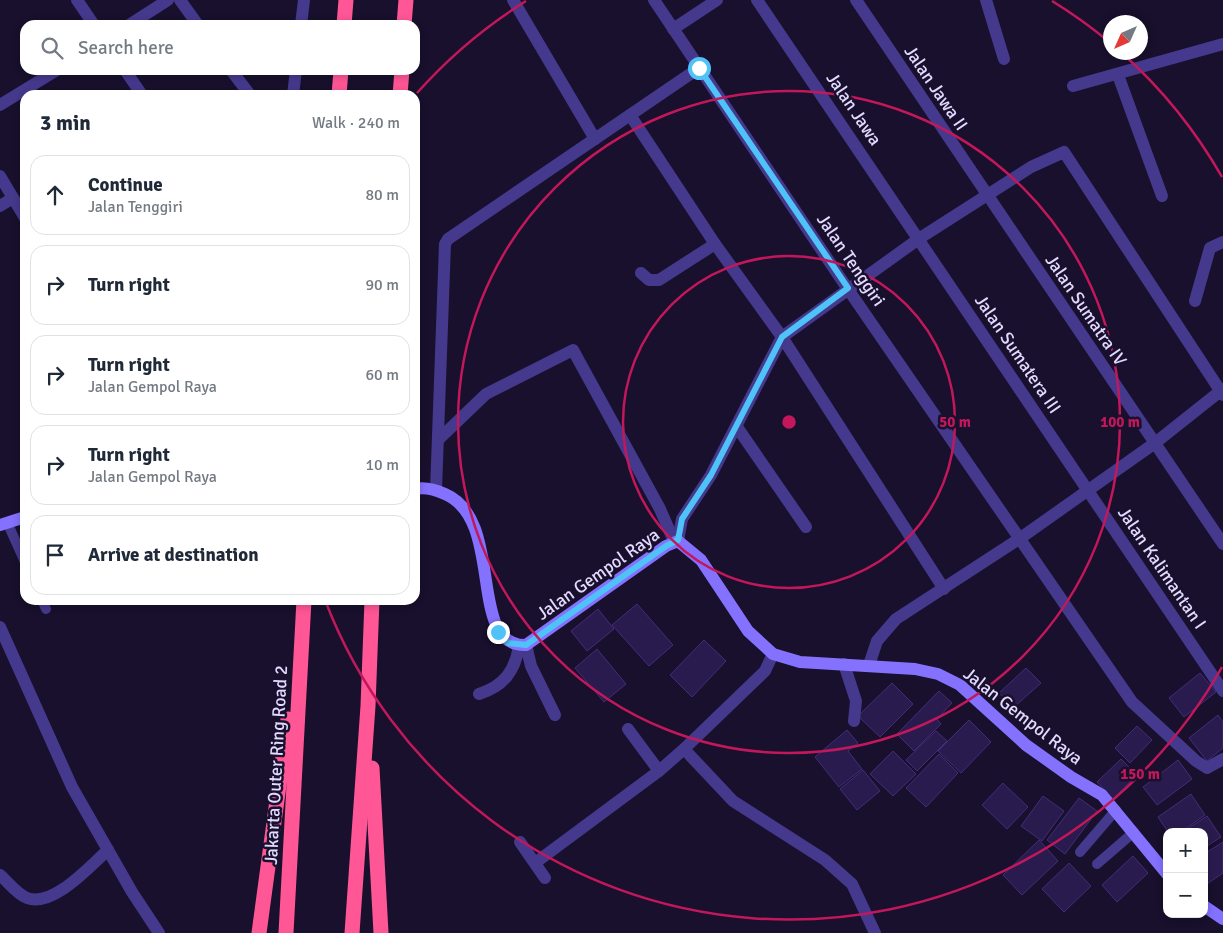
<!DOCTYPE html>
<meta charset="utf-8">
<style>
body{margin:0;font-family:Signika,sans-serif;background:#f6f6f7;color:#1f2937}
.controls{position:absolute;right:15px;bottom:15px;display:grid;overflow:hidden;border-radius:10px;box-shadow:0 2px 8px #0003}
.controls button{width:45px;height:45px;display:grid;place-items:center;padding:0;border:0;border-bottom:1px solid #e0e1e3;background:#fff;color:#1f2937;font:25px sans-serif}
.compass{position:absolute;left:1103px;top:15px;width:45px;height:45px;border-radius:50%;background:#fff;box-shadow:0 2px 8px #0003;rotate:225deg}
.stop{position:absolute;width:15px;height:15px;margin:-11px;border:4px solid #4fc3f7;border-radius:50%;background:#fff}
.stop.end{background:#4fc3f7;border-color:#fff;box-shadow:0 1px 5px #0008}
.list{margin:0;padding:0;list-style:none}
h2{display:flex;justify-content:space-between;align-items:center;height:65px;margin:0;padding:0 20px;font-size:21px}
h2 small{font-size:16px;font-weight:400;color:#747a83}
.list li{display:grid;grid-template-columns:32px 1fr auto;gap:15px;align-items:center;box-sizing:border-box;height:80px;margin:0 10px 10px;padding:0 10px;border:1px solid #e0e1e3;border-radius:15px}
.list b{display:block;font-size:19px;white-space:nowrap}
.list p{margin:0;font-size:16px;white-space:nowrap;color:#747a83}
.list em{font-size:16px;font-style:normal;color:#747a83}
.icon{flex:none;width:28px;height:28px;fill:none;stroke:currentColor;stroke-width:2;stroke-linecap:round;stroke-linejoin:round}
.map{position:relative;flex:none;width:1223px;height:933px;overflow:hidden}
.search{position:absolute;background:#fff;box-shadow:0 2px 8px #0003;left:20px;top:20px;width:400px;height:55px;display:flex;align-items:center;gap:12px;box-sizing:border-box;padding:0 18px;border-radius:15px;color:#747a83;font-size:19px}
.panel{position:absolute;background:#fff;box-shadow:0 2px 8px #0003;left:20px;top:90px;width:400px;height:515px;border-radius:15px}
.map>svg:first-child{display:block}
.building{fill:#2a1b4e;stroke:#442c7b}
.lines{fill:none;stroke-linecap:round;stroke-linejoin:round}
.lane{stroke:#45398d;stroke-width:10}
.street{stroke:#45398d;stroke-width:12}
.secondary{stroke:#8472ff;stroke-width:12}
.highway{stroke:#ff5696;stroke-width:15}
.route{stroke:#4fc3f7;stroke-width:6}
.ring{fill:none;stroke:#c2185b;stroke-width:2.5}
.labels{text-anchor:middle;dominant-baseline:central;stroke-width:5;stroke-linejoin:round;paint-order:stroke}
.street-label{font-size:18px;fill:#e3dbff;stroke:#18102c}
.centre{fill:#c2185b;stroke:#18102c;stroke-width:2.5}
.ring-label{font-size:15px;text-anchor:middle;font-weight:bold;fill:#c2185b;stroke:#18102c;stroke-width:5;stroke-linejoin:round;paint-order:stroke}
</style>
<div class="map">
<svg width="1223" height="933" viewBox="0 0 1223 933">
<rect width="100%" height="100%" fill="#18102c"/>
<g class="building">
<path d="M 637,604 L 673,645 L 649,666 L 612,625 Z"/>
<path d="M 598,609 L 614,629 L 587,651 L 571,631 Z"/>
<path d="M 704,640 L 726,661 L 692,697 L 670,675 Z"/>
<path d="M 597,649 L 626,684 L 604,702 L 575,668 Z"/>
<path d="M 1026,668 L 1041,683 L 1013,708 L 999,693 Z"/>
<path d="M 1200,673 L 1216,692 L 1184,717 L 1169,698 Z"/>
<path d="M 892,683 L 913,704 L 880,737 L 858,716 Z"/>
<path d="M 939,691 L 952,703 L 937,719 L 941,724 L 914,751 L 897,734 Z"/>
<path d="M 1218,715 L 1223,722 L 1223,748 L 1207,761 L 1189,738 Z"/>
<path d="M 969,720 L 991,742 L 961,773 L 938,751 Z"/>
<path d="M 1137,726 L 1152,740 L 1130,763 L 1115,748 Z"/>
<path d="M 847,730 L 858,743 L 848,751 L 862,769 L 839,787 L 815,757 Z"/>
<path d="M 936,731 L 947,741 L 917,771 L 906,760 Z"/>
<path d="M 893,751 L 916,774 L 893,796 L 870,774 Z"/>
<path d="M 939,754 L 958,773 L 926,807 L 906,788 Z"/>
<path d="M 1121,759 L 1137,775 L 1113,799 L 1097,782 Z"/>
<path d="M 1178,760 L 1192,779 L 1157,805 L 1143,787 Z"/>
<path d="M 863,770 L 880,791 L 857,810 L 840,789 Z"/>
<path d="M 1003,783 L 1028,807 L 1007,829 L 982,805 Z"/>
<path d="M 1191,794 L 1205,815 L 1181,832 L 1168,832 L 1158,817 Z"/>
<path d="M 1043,796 L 1064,811 L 1042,841 L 1021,826 Z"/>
<path d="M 1079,798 L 1097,811 L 1065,854 L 1047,840 Z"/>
<path d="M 1207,816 L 1221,837 L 1204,848 L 1204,832 L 1183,832 Z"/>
<path d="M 1039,840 L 1058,861 L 1022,895 L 1003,875 Z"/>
<path d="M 1223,842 L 1223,873 L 1204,886 L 1204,854 Z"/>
<path d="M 1133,856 L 1148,873 L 1117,902 L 1102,885 Z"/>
<path d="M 1069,863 L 1091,886 L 1064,912 L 1042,889 Z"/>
</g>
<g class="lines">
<g class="lane">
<path d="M 7,522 L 25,562"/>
<path d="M 42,600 L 46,609"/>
<path d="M 1080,852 L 1116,810"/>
<path d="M 1097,864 L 1134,832"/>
</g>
<g class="street">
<path d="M 77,0 L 94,25"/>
<path d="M 180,0 L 198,25"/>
<path d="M 513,0 L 595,139"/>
<path d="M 654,0 L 841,279 L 1132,702 L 1196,761 L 1207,768 L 1223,759"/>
<path d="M 757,0 L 1223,691"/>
<path d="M 856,0 L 1223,544"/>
<path d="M 986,0 L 1004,59"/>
<path d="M 129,25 L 168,0"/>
<path d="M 301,25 L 304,0"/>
<path d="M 673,29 L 717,0"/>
<path d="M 125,70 L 142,95"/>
<path d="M 231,70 L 250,95"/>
<path d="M 1118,75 L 1162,196"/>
<path d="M 1073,86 L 1223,44"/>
<path d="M 293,95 L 296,70"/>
<path d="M 0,105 L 57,70"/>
<path d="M 630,115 L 715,244 L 782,337 L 944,589"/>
<path d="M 0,176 L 25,218"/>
<path d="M 0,206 L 13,198"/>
<path d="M 641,273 L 649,280 L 659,280 L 715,244"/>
<path d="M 1195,301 L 1210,248 L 1223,242"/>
<path d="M 737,427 L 806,527"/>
<path d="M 438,440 L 486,394 L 573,350 L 660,509 L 674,541"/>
<path d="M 436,490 L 445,244 L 448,239 L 699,68"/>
<path d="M 678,541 L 682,519 L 711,475 L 782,337 L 920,238 L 1031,167 L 1064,152 L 1223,395"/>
<path d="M 0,627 L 72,787 L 132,892 L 159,933"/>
<path d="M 526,645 L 531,666 L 555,715"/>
<path d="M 844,664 L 856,701 L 854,721"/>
<path d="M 869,665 L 877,641 L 896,619 L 1019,539 L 1155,443 L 1223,389"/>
<path d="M 479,694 C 504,686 515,671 519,646"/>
<path d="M 628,729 L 659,771"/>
<path d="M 684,749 L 733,801 L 825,860 L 852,884 L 875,933"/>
<path d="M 520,842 L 545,878"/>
<path d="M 535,863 L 659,771 L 684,749 L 765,671 L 773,654"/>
<path d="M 0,875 C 8,882 17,894 27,898 C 53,908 90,866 108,850"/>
</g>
<g class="secondary">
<path d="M 415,489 C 425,487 436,490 445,494 C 506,520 466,647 526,645 L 666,546 L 678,541 L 701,560 L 748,631 L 773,654 L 800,662 L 915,669 L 938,674 L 960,685 L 1026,745 L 1071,777 L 1102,795 L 1167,874"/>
<path d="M 0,525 L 25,517"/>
<path d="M 1204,906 L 1223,919"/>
</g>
<g class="highway">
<path d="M 344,25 L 346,0"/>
<path d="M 404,25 L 406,0"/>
<path d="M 339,95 L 341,70"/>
<path d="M 400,95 L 402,70"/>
<path d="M 372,768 L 381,933"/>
<path d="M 259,933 L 288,719"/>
<path d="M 286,933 L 304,600"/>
<path d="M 352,933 L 368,706 L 372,600"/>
</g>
</g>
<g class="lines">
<path class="route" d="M 498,632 L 508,643 L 526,645 L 666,546 L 678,540 L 682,519 L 711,475 L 782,337 L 848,288 L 699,68"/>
</g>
<g class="ring">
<circle cx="789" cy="422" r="166"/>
<circle cx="789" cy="422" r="331"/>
<path d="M1222 667A497 497 0 0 1 325 600M417 93A497 497 0 0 1 526 1M1052 1A497 497 0 0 1 1108 41M1122 53A497 497 0 0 1 1222 177"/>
</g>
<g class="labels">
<g class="street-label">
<text transform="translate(936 88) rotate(56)">Jalan Jawa II</text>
<text transform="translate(854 109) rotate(56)">Jalan Jawa</text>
<text transform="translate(851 260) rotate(56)">Jalan Tenggiri</text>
<text transform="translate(1086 310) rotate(56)">Jalan Sumatra IV</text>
<text transform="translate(1018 354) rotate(56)">Jalan Sumatera III</text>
<text transform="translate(1162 568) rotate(56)">Jalan Kalimantan I</text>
<text transform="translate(598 574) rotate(-35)">Jalan Gempol Raya</text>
<text transform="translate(1023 716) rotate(38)">Jalan Gempol Raya</text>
<text transform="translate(276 765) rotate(-87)">Jakarta Outer Ring Road 2</text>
</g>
</g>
<circle cx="789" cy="422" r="8" class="centre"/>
<g class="ring-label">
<text x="955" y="427">50 m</text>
<text x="1120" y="427">100 m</text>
<text x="1140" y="779">150 m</text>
</g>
</svg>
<div class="controls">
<button>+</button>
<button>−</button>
</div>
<svg class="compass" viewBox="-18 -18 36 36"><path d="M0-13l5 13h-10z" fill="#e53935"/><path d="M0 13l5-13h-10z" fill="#747a83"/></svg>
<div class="stop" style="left:699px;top:68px"></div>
<div class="stop end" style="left:498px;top:632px"></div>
<div class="search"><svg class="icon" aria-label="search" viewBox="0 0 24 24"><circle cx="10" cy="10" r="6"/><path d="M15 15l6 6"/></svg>Search here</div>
<section class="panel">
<h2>3 min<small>Walk · 240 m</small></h2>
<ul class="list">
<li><svg class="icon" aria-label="ahead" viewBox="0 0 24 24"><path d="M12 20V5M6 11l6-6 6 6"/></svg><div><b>Continue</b><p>Jalan Tenggiri</p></div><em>80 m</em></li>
<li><svg class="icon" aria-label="right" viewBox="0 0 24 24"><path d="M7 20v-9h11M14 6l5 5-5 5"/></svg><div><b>Turn right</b></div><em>90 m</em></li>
<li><svg class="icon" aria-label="right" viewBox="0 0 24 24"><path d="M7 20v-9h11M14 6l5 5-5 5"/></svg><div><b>Turn right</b><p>Jalan Gempol Raya</p></div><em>60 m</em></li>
<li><svg class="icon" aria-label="right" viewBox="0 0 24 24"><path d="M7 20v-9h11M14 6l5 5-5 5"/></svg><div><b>Turn right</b><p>Jalan Gempol Raya</p></div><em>10 m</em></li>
<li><svg class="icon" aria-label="arrive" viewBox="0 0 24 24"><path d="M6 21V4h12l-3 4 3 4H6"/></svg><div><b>Arrive at destination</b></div></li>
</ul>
</section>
</div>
